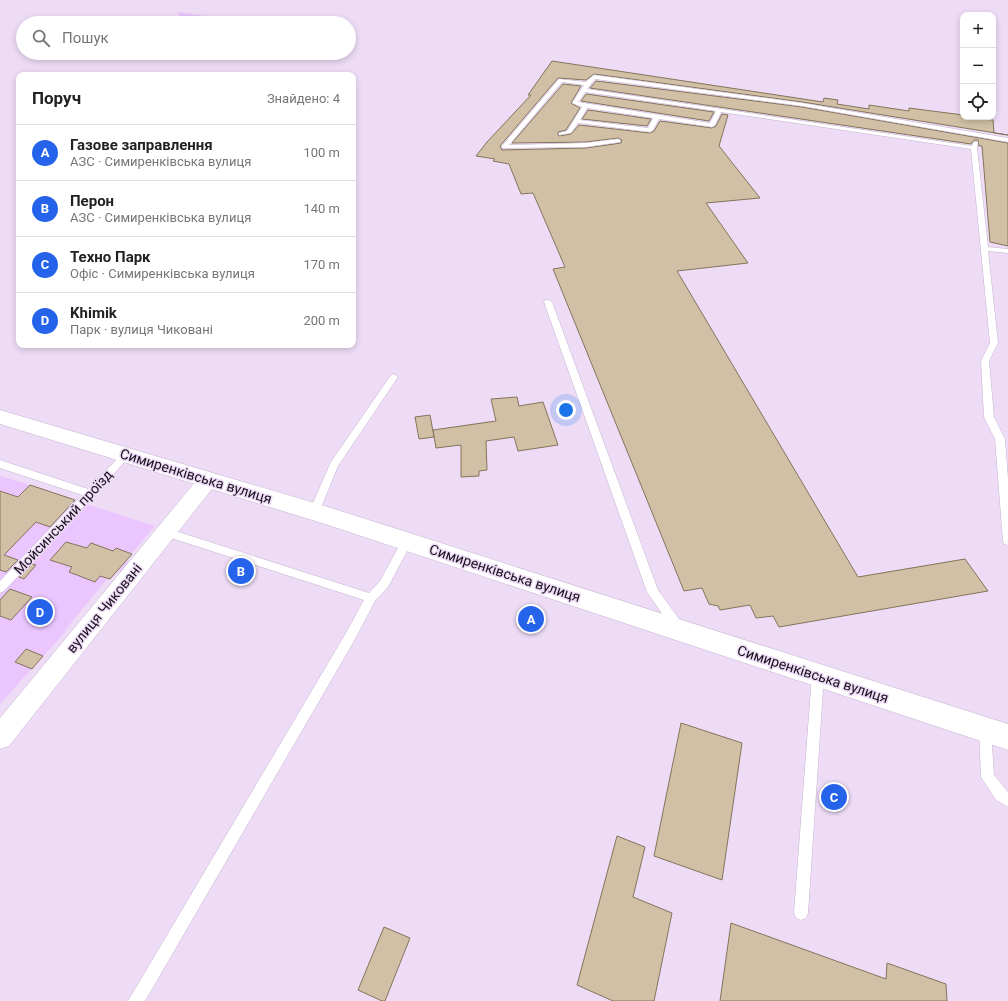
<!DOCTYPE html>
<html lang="uk">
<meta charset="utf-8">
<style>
body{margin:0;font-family:Roboto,sans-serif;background:#f2f2f2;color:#222}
.controls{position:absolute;right:12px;top:12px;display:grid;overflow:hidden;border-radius:8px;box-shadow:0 2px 6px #0003}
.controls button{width:36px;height:36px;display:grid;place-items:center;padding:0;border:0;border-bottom:1px solid #e0e0e0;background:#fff;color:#222;font:20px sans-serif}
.you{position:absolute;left:566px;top:410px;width:14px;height:14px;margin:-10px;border:3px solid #fff;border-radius:50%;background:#1a73e8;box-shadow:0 0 0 6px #1a73e833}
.badge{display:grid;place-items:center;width:26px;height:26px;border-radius:50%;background:#2563eb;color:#fff;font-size:13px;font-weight:700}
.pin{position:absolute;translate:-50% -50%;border:2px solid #fff;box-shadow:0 1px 4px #0006}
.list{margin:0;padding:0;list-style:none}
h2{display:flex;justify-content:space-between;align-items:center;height:52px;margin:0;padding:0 16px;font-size:17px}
h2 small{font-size:13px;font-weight:400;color:#767676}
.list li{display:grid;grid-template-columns:26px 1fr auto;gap:12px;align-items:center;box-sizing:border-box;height:56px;padding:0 16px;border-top:1px solid #e0e0e0}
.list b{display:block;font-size:15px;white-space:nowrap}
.list p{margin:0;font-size:13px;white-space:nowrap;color:#767676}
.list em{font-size:13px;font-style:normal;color:#767676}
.icon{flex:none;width:22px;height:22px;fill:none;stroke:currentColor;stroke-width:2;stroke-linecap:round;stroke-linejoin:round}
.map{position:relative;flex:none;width:1008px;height:1001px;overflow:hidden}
.search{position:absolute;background:#fff;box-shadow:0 2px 6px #0003;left:16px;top:16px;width:340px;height:44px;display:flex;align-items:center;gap:10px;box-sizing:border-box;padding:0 14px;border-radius:22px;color:#767676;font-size:15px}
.panel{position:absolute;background:#fff;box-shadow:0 2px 6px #0003;left:16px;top:72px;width:340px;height:276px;border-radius:8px}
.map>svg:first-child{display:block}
.green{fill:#eac5fe}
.building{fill:#d1c0a5;stroke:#83745b}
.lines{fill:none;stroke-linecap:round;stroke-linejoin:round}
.service-casing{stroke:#c5b4ce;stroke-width:1}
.minor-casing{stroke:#c5b4ce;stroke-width:1}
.secondary-casing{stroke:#c5b4ce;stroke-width:1}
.service{fill:#fff;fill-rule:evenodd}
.minor{fill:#fff;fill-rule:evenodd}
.secondary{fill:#fff;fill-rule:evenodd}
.labels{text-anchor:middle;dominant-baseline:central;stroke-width:3;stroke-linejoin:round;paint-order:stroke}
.street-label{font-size:14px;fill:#17111a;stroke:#eedcf7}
</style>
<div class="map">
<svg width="1008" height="1001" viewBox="0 0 1008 1001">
<rect width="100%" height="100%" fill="#eedcf7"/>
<g class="green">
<path d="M 178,12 L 252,23 L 223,23 L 179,16 Z"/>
<path d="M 0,476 L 31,485 L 77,501 L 0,583 Z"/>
<path d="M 86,504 L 155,526 L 126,560 L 131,562 L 122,572 L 117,570 L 110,579 L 107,579 L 65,630 L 66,631 L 0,704 L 0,594 Z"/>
</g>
<g class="building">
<path d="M 552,61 L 823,102 L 824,98 L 838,100 L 837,104 L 869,109 L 869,105 L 909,111 L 909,108 L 963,115 L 963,117 L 993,120 L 994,133 L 1008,135 L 802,102 L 594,74 L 586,80 L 558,78 L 500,146 L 502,150 L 586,148 L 621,143 L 622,140 L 618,138 L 586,142 L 512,143 L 563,84 L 581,86 L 571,103 L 580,108 L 566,130 L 558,132 L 558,135 L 559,136 L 571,134 L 579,125 L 650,133 L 654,131 L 660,121 L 712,128 L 716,126 L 722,114 L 728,115 L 719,146 L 760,198 L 706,203 L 748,263 L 677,271 L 858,577 L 965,559 L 988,591 L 779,627 L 773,616 L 756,618 L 750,605 L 720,610 L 718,606 L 709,604 L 702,588 L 684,591 L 553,269 L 565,267 L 533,193 L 521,194 L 509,164 L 493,161 L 495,159 L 476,156 L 487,142 L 531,95 L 528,95 Z"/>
<path d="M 596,81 L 802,107 L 1008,143 L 1008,246 L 990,242 L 982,146 L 979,146 L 978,140 L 974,140 L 971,144 L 590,88 Z"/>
<path d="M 586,94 L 714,112 L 709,121 L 581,101 Z"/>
<path d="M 588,110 L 651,119 L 647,126 L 582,119 Z"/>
<path d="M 517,397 L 519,406 L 543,402 L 558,445 L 518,451 L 514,437 L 486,441 L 487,470 L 479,471 L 479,476 L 461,477 L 461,445 L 436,448 L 433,430 L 496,421 L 491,399 Z"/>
<path d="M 430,415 L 434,437 L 419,439 L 415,417 Z"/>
<path d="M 30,485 L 75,500 L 50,527 L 36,522 L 4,555 L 18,560 L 6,572 L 0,570 L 0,491 L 18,497 Z"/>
<path d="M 66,542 L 87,548 L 91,543 L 113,551 L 116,548 L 132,554 L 110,579 L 100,576 L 95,582 L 69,572 L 72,567 L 50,560 Z"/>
<path d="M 32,564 L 36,565 L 24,579 L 19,577 Z"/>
<path d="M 10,589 L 32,597 L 11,620 L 0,616 L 0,600 Z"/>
<path d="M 26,649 L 43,656 L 32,669 L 15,662 Z"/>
<path d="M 681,723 L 742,743 L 722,880 L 654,856 Z"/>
<path d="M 617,836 L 645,847 L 633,897 L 672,913 L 654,1001 L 613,1001 L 577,985 Z"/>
<path d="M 731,923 L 886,979 L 887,963 L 946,984 L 947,1001 L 720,1001 Z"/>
<path d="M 384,927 L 410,938 L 385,1001 L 382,1001 L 358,990 Z"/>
</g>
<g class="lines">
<g class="service-casing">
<g id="service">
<path d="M 594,75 L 802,103 L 1008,138 L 1008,142 L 802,106 L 595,79 L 587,89 L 972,146 L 974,142 L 978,142 L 977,148 L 988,247 L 1008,249 L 1008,253 L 988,251 L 998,343 L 989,361 L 994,417 L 1005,439 L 1008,479 L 1008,545 L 1004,544 L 1003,541 L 995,439 L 984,417 L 981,361 L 990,343 L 971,149 L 721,112 L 715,125 L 712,127 L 659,119 L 653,130 L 650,132 L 578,123 L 571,133 L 559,135 L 559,133 L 567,131 L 582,107 L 572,103 L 584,85 L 562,82 L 509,145 L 586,143 L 618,139 L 620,140 L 620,142 L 586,147 L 502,148 L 502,146 L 559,79 L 586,82 ZM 585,92 L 716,111 L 710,123 L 578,102 ZM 587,108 L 653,118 L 648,128 L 580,120 Z"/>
<path d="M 545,300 L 548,300 L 552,302 L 658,590 L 682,623 L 684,627 L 682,631 L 678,632 L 674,631 L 647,592 L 544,302 Z"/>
<path d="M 394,374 L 398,377 L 338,466 L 318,515 L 310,515 L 309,512 L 331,462 L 391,375 Z"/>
<path d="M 126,452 L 129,453 L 131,455 L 129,457 L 96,493 L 95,497 L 92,498 L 4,591 L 0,593 L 0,581 L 82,495 L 0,468 L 0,460 L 88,489 L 123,453 Z"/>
<path d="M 166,528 L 369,593 L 380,581 L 403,539 L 407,538 L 411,539 L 412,542 L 388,587 L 375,601 L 354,641 L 145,1001 L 128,1001 L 346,633 L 364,600 L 162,535 L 161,532 L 162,529 Z"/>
<path d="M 818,670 L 822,671 L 824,675 L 808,913 L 806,918 L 801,920 L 796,918 L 794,913 L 812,675 L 814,671 Z"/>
<path d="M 985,723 L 989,725 L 991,729 L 994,775 L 1008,792 L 1008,807 L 996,800 L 981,777 L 979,729 L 981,725 Z"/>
</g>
</g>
<g class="minor-casing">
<path id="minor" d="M 208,473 L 215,475 L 218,480 L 215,485 L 9,746 L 0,749 L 0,718 L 201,475 Z"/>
</g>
<g class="secondary-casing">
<path id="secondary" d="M 0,410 L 328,507 L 1008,724 L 1008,750 L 325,524 L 0,424 Z"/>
</g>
<use href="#service" class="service"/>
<use href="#minor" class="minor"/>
<use href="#secondary" class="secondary"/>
</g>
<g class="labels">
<g class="street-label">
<text transform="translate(196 476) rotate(17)">Симиренківська вулиця</text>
<text transform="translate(63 522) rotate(-47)">Мойсинський проїзд</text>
<text transform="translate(505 573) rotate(18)">Симиренківська вулиця</text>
<text transform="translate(104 608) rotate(-51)">вулиця Чиковані</text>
<text transform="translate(813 674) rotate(18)">Симиренківська вулиця</text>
</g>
</g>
</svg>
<div class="controls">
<button>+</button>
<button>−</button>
<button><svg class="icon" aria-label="locate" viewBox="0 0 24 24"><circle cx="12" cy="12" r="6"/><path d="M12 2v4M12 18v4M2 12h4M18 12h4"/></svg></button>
</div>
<div class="you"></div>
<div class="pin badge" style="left:531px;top:619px">A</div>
<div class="pin badge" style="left:241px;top:571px">B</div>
<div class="pin badge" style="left:834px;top:797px">C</div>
<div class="pin badge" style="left:40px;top:612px">D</div>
<div class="search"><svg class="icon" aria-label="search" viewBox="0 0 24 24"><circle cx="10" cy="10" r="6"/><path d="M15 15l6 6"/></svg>Пошук</div>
<section class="panel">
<h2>Поруч<small>Знайдено: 4</small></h2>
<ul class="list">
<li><span class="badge">A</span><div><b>Газове заправлення</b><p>АЗС · Симиренківська вулиця</p></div><em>100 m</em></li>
<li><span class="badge">B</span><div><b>Перон</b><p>АЗС · Симиренківська вулиця</p></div><em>140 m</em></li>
<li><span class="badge">C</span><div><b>Техно Парк</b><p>Офіс · Симиренківська вулиця</p></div><em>170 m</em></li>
<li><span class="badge">D</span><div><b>Khimik</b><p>Парк · вулиця Чиковані</p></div><em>200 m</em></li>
</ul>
</section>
</div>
